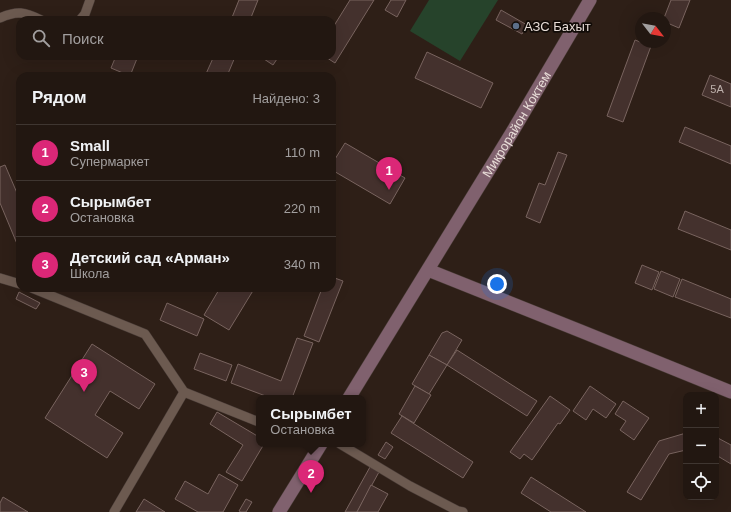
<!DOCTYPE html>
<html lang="ru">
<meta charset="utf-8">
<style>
body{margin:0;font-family:Arial,sans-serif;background:#2a201a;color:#f1f3f6}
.controls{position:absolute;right:12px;bottom:12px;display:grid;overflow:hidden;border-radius:8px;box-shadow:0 4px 16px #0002}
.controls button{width:36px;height:36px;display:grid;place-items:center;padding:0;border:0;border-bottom:1px solid #3f3631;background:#221711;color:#f1f3f6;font:20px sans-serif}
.compass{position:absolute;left:635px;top:12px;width:36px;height:36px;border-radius:50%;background:#221711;box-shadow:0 4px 16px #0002;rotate:121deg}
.you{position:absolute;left:497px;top:284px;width:14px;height:14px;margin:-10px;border:3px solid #fff;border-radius:50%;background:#1a73e8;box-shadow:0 0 0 6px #1a73e833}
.badge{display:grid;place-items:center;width:26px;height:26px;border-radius:50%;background:#db2777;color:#fff;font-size:13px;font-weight:700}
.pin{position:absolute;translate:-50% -33px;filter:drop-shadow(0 1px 2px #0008)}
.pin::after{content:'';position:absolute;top:21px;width:14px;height:12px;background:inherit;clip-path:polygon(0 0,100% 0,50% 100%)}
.popup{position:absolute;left:256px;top:395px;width:110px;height:52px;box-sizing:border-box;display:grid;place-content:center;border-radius:8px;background:#221711;filter:drop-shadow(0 1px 3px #0005);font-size:13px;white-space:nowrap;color:#a29f9f}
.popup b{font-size:15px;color:#f1f3f6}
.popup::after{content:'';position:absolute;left:50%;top:100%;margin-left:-8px;border:8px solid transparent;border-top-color:#221711}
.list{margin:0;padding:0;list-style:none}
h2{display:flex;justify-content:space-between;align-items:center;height:52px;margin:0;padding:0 16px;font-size:17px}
h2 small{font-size:13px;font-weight:400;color:#a29f9f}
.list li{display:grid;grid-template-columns:26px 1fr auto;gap:12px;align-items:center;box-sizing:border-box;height:56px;padding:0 16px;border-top:1px solid #3f3631}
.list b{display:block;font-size:15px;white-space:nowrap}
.list p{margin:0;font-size:13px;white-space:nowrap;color:#a29f9f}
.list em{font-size:13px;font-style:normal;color:#a29f9f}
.icon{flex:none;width:22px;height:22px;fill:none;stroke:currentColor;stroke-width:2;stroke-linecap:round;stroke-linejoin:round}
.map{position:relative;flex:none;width:731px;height:512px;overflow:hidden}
.search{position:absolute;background:#221711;box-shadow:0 4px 16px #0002;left:16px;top:16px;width:320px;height:44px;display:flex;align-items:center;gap:10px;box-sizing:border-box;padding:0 14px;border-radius:12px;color:#a29f9f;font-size:15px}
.panel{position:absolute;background:#221711;box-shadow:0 4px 16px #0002;left:16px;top:72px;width:320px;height:220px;border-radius:12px}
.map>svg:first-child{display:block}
.green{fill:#26432b}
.building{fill:#44312d;stroke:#79645f}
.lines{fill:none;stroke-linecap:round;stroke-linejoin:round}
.street-casing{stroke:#483b36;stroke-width:10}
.secondary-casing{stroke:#483b36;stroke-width:14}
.street{stroke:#6c5a50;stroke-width:9}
.secondary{stroke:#80616e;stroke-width:13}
.service-dot{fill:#5c6f8a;stroke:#110b07;stroke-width:1.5}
.labels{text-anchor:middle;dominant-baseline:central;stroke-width:3.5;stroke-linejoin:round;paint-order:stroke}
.number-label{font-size:11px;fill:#beb1ac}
.poi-label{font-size:13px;fill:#e7dcd7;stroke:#110b07;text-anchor:start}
.street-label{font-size:13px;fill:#e7dcd7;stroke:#110b07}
</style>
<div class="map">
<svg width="731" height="512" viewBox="0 0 731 512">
<rect width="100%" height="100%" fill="#2e1f17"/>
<path class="green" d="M 429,0 L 498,0 L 460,61 L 410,31 Z"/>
<g class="building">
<path d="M 239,0 L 258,0 L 250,20 L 231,20 Z"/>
<path d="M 350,0 L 374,0 L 335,63 L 324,56 L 332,56 L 332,29 Z"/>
<path d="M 391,0 L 406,0 L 397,17 L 385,10 Z"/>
<path d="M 671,0 L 690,0 L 679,28 L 665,22 L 665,18 L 664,18 Z"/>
<path d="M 501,10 L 527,25 L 522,34 L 496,20 Z"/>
<path d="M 635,40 L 651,46 L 623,122 L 607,116 Z"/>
<path d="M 427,52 L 493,83 L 481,108 L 415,78 Z"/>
<path d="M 116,56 L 138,56 L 130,76 L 111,68 Z"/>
<path d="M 214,56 L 235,57 L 227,76 L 205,76 Z"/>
<path d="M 266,56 L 279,56 L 273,65 L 264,59 Z"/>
<path d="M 710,75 L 731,84 L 731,107 L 702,95 Z"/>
<path d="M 685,127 L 731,146 L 731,164 L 679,142 Z"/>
<path d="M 345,143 L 405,178 L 390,204 L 332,170 L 332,164 Z"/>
<path d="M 558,152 L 567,155 L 540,223 L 526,217 L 539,183 L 545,185 Z"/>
<path d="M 5,165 L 20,200 L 20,251 L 0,203 L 0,167 Z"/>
<path d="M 685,211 L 731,230 L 731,250 L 678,229 Z"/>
<path d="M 642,265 L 659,272 L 652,290 L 635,283 Z"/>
<path d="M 661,271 L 680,279 L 673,297 L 654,289 Z"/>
<path d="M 332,277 L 343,281 L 319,342 L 304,336 L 321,291 L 314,288 L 332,288 Z"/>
<path d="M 682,279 L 731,299 L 731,318 L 675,297 Z"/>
<path d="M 220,288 L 252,288 L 254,289 L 229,330 L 204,315 Z"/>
<path d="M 19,292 L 40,303 L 36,309 L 16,299 Z"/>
<path d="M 167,303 L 204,319 L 197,336 L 160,320 Z"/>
<path d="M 447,331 L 462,340 L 447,365 L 429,355 L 442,333 Z"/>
<path d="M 297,338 L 313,343 L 292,398 L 271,398 L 231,383 L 238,364 L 281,381 Z"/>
<path d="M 92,344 L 155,384 L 139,409 L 110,391 L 95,415 L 123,433 L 107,458 L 45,418 Z"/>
<path d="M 457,350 L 537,401 L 527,416 L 447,365 Z"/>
<path d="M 200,353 L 232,365 L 226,381 L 194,369 Z"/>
<path d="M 429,355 L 447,365 L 429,394 L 412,384 Z"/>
<path d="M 415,386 L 431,395 L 414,423 L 399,414 Z"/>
<path d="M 590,386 L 616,404 L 606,418 L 593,409 L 586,420 L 573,411 Z"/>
<path d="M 550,396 L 570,410 L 560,424 L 558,423 L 532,460 L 524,454 L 520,459 L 510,452 Z"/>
<path d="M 623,401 L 649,418 L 634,440 L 620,430 L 626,421 L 615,414 Z"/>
<path d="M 217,412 L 259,437 L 259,444 L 264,444 L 242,481 L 226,472 L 243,445 L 210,424 Z"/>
<path d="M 402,416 L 473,462 L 463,478 L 391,433 Z"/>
<path d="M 686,433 L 686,450 L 669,454 L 641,500 L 627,492 L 659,441 Z"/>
<path d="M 716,437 L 731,445 L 731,464 L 716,455 Z"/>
<path d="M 386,442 L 393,447 L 385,459 L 378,455 Z"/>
<path d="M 370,467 L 379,472 L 357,512 L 345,512 Z"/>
<path d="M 219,474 L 238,485 L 223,512 L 198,512 L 175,499 L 185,481 L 208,494 Z"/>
<path d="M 531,477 L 586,512 L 551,512 L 521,493 Z"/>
<path d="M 371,485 L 388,494 L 378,512 L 357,512 Z"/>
<path d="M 3,497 L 28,512 L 0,512 L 0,503 Z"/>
<path d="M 144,499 L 165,512 L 136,512 Z"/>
<path d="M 246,499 L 252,502 L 246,512 L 241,512 L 239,511 Z"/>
</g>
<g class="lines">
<g class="street-casing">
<g id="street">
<path d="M 0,18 C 17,10 25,12 41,20"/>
<path d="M 80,20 L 85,14 L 90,0"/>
<path d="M 0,278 L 20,284"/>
<path d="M 32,288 L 145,334 L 184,392"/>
<path d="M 340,444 L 410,486 L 458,511 L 463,512"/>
<path d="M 114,512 L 184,392 L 259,422"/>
</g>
</g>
<g class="secondary-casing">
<g id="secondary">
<path d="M 428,270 L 583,332 L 731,392"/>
<path id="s1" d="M 349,398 L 511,134 L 590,0"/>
<path d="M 279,512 L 321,444"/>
</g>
</g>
<use href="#street" class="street"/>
<use href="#secondary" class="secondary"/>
</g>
<circle class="service-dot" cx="516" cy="26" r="4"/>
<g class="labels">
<g class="number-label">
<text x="717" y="89">5А</text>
</g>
<g class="poi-label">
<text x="524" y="26">АЗС Бахыт</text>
</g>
<g class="street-label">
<text stroke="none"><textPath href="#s1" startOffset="321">Микрорайон Коктем</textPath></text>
</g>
</g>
</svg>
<div class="controls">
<button>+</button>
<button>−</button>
<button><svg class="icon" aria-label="locate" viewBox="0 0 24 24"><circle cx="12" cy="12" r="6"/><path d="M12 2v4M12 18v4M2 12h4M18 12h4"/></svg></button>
</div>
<svg class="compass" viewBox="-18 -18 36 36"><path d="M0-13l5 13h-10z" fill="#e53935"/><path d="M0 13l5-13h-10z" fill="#a29f9f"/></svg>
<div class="you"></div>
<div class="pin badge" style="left:389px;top:190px">1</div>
<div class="pin badge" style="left:311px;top:493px">2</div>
<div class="popup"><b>Сырымбет</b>Остановка</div>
<div class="pin badge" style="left:84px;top:392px">3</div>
<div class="search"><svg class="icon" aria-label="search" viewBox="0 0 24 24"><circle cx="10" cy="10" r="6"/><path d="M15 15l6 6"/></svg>Поиск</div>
<section class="panel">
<h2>Рядом<small>Найдено: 3</small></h2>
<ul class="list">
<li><span class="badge">1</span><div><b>Small</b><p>Супермаркет</p></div><em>110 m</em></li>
<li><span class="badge">2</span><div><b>Сырымбет</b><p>Остановка</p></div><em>220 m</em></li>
<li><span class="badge">3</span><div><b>Детский сад «Арман»</b><p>Школа</p></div><em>340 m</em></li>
</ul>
</section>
</div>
